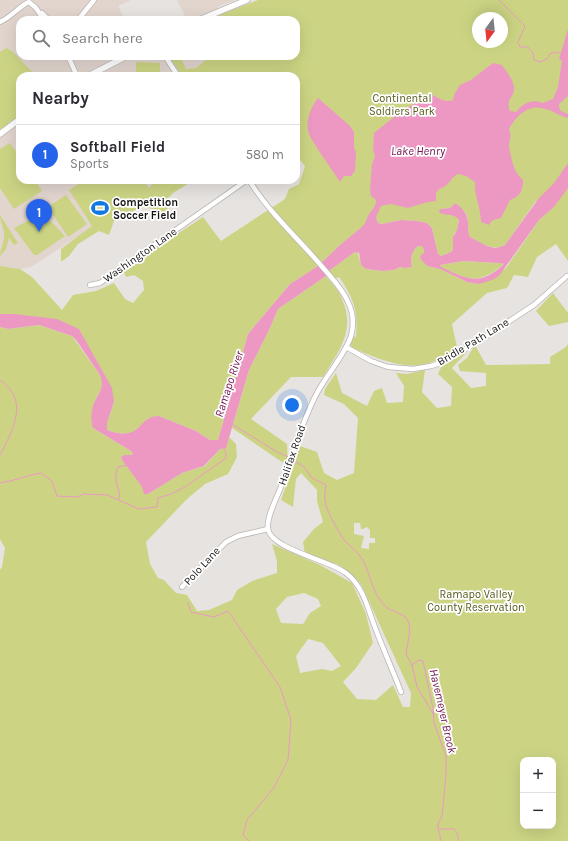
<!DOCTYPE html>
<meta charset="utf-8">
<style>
body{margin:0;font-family:Karla,sans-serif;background:#f2f2f3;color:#2b2b33}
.controls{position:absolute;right:12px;bottom:12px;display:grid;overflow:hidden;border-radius:8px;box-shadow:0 4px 16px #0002}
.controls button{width:36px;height:36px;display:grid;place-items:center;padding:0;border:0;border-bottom:1px solid #e1e1e2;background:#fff;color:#2b2b33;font:20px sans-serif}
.compass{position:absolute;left:472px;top:12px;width:36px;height:36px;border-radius:50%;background:#fff;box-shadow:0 4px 16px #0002;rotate:195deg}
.you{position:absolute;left:292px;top:405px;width:14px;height:14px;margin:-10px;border:3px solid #fff;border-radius:50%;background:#1a73e8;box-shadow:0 0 0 6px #1a73e833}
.badge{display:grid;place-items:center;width:26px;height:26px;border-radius:50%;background:#2563eb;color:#fff;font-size:13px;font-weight:700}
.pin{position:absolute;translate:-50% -33px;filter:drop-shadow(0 1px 2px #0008)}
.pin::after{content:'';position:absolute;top:21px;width:14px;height:12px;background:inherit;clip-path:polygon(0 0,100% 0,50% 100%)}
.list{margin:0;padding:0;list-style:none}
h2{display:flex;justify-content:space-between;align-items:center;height:52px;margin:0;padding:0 16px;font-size:17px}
h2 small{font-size:13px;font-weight:400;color:#7c7c81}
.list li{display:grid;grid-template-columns:26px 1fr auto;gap:12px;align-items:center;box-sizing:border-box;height:60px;padding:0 16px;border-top:1px solid #e1e1e2}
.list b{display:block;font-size:15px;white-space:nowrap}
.list p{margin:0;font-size:13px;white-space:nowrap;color:#7c7c81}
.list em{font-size:13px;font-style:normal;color:#7c7c81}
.icon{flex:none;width:22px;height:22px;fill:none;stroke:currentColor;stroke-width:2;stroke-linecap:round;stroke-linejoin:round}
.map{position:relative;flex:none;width:568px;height:841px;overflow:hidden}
.search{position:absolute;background:#fff;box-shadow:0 4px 16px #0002;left:16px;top:16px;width:284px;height:44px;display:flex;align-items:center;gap:10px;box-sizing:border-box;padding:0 14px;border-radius:12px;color:#7c7c81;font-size:15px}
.panel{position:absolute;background:#fff;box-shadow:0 4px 16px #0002;left:16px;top:72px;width:284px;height:112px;border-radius:12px}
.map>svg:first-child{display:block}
.built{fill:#e1d5ce}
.green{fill:#ccd484;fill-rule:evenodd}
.water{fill:#ec98c3;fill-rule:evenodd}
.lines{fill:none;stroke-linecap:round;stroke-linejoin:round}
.stream{stroke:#ec98c3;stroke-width:1}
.minor-casing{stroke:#bab5b3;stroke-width:6}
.major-casing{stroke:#bab5b3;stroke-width:7}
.minor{stroke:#fff;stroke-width:4.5}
.major{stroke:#fff;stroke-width:5.5}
.labels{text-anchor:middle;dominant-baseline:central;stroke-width:3.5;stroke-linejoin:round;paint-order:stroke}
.park-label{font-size:11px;fill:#555919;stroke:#fff}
.poi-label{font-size:11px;font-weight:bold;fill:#161413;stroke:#fff;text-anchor:start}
.street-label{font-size:11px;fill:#161413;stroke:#fff}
.water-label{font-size:12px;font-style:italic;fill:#72114e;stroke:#fff}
</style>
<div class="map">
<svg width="568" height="841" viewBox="0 0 568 841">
<rect width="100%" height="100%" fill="#e7e3e0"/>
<g class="built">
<path d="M 0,0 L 131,0 L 118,6 L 125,20 L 20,20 L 20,56 L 241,56 L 205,76 L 20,76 L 20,180 L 165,180 L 31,267 L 20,269 L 0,266 Z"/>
<path d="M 177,0 L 235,0 L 217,7 L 226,20 L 187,20 Z"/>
</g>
<g class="green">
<path d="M 258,0 L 568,0 L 568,261 L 556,244 L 537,257 L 528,277 L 514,275 L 507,288 L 487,293 L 452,324 L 458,352 C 446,356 433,363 420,365 C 397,368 373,356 352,348 L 350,343 L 352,336 L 356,337 C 358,310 354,299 339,277 L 335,279 L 329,272 L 330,270 L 355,252 L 357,251 L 361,264 L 366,269 L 383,271 L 394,270 L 400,267 L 405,268 L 412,267 C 410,259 411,251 418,246 L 422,246 L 424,250 L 427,266 L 440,269 L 467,282 L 479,284 L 506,268 L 539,220 L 546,214 L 536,201 L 505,245 C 493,252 481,243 470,237 C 466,229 470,218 465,212 C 462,209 457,207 454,204 L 450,208 L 440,209 L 444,214 C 450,214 455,214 459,220 L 457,230 L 454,234 L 453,250 L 451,252 L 441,256 L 438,254 L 432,228 L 427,223 L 417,221 L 401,220 L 382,224 L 378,223 L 376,217 L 340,245 L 318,266 L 290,284 L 248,334 L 218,440 L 210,440 L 196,431 L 159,416 L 148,419 L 132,433 C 124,434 114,434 107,429 L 107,423 L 114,402 L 79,329 L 14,314 L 0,314 L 0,266 L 20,269 L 32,277 L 62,310 L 73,295 L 96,291 L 114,283 L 125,299 L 133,303 L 144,290 L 143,281 L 134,275 L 126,277 L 123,270 L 203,217 L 221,241 L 285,199 L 289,189 L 299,184 L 305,166 L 296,155 L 296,76 L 182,76 L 169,56 L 180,56 L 186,69 L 196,68 L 211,56 L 296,56 L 296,20 L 213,20 L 222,14 ZM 478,18 L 502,18 L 502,42 L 478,42 Z"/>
<path d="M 6,48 L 12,51 L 36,76 L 20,76 L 20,115 L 0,130 L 0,52 Z"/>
<path d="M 136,62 L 160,63 L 160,76 L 136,76 Z"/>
<path d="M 10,143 L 20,157 L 20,180 L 35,180 L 42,191 L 14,209 L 0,188 L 0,149 Z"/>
<path d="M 85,180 L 143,180 L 149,188 L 156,180 L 190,180 L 189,183 L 173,193 L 167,199 L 169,213 L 161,219 L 156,212 L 145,205 L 114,221 L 109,235 L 99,231 L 78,244 L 69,256 L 61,262 L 61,249 L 92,226 L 69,190 Z"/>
<path d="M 66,195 L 87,224 L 68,237 L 48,207 Z"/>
<path d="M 0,215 L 18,243 L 14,245 L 9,238 L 6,249 L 0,256 C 0,249 4,244 4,237 C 5,229 0,223 0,215 Z"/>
<path d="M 38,216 C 48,215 58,229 65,236 L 37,255 L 34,255 L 14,228 Z"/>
<path d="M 463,261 L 499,263 L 504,264 C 477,286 469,280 440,267 L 440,265 Z"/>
<path d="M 326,276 C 331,283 339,290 342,299 C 356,330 339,351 323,377 L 291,377 L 251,419 L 287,444 L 288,466 L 232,428 L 249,370 L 270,328 L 278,309 Z"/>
<path d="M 553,293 L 568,313 L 568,322 L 549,326 L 536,311 Z"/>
<path d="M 39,325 L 72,336 L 100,375 C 106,390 98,390 95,402 C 93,410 93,419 93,428 L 131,451 L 133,454 L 131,455 L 124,455 L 121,457 L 122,460 L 148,494 L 182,473 L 205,466 L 220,449 L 226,448 L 229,437 L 236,444 L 237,457 L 228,474 L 205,484 L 187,499 L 146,542 L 150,564 L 158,578 L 164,580 L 176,593 L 187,595 L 197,611 L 209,610 L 232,600 L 237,590 L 252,581 L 277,573 L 277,561 L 272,544 L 320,565 L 352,583 L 366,614 L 373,643 L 356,668 L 343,682 L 357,699 L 376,700 L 393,685 L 403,707 L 410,707 L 411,693 L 361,584 L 346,570 L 337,564 L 305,554 L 303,542 L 314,529 L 323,522 L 317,501 L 317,490 L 301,473 L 296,479 L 293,507 L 281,500 L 300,446 L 317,452 L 324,473 L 337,480 L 354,473 L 358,418 L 344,404 L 324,395 L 325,389 L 336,373 L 342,393 L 367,406 L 374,391 L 382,388 L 387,403 L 403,402 L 404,386 L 396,373 L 407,374 L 425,370 L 422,392 L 437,408 L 451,406 L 452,387 L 438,374 L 443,363 L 467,352 L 452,368 L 471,388 L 486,386 L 486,373 L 460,371 L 458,365 L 467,358 L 475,345 L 486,365 L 550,364 L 550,357 L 566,347 L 568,344 L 568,841 L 0,841 L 0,570 L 2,567 L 5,548 L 0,539 L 0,327 L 8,329 ZM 354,523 L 360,523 L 361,529 L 363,529 L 367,527 L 370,530 L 370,538 L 375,538 L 375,543 L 369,543 L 369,549 L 361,548 L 364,536 L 354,534 ZM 304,593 L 318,599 L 321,606 L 310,613 L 303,624 L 281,623 L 276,609 L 287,597 ZM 308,639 L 323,643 L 341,666 L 332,671 L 322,669 L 300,673 L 296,656 ZM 523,760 L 553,760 L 553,826 L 523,826 Z"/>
</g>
<g class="water">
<path d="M 568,29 L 568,96 L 559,104 L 559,107 L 561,111 L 568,114 L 568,118 C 559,116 551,109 541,108 C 527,105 515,118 509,129 C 512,137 510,137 509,145 C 509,150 514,170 517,173 C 518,175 521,178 523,180 C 523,190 520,197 510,200 L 501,218 C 496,219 491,220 489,225 L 481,222 C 481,208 474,196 475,182 L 466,176 L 458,174 C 448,180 451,185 439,189 L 436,193 L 436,201 L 428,202 L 408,208 L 391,204 L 381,206 L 376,217 L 378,223 L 382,224 L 401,220 L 417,221 L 427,223 L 432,228 L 438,254 L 441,256 L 451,252 L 453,250 L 453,237 L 457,230 L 459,220 C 454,213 448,216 440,213 L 439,211 L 440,209 L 450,208 L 454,204 L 457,204 C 461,208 466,212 467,217 C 469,224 467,230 470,237 L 487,246 L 495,248 L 500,247 L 505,245 L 539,198 L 554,183 L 568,163 L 568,188 L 554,207 L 539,220 L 499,276 L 492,280 L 479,284 L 467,282 L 440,269 L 427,266 L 420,258 L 421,255 L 424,253 L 424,250 L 422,246 L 418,246 C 411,252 410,259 412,267 L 405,268 L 400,267 L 394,270 L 383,271 L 366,269 L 361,265 L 359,253 L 355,252 L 330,270 L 326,276 L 278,309 L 270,328 L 249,370 L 226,448 L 220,449 L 204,466 L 182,473 L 148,494 L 144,494 L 142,487 L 122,460 L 121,457 L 124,455 L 131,455 L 133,454 L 131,451 L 93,428 C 90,419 91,408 96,399 C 101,389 104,386 100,375 L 76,340 L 72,336 L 39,325 L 8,329 L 0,327 L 0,314 L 14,314 L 57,319 L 79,329 L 112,388 L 114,402 L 107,423 L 107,429 C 110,432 114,432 118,433 C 142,437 139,416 159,416 L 196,431 L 210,440 L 218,440 L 248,334 L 290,284 L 318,266 L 340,245 L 363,226 C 366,223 366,220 368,216 C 371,210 376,208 376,200 L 371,196 L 370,190 L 372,164 L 375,156 L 373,149 L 374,133 L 399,113 L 428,95 L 431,94 C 439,98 444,103 453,100 L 455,93 L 460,85 L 471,80 L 493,63 L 502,65 C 506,71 513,79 514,87 C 515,98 505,98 510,111 L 516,112 C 524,102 532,99 543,103 L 553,99 L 558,87 L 562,61 L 559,59 ZM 463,261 L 499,263 L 504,264 C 480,287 467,279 441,267 L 440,265 Z"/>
<path d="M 318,98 L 349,125 L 354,132 L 354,148 L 356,152 L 355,171 L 351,176 L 344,176 L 340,182 C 334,172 310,140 308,131 C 306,119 311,107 318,98 Z"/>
</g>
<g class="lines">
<g class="stream">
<path d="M 499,0 L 525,26 L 518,42 L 520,47 L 528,47 L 533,53 L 534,60 L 540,62 L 547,59 L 550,54 L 555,52 L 560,53"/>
<path d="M 0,380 C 30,400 13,430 0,455"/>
<path d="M 233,425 L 279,453 L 289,457"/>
<path d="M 293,460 L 304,467 L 312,478 L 326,485 C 323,502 326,508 334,523 C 337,529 341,536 345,541 C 351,547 358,552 362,559 C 371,574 372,594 385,606 C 391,612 405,613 408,621 C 412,631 407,644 406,654 L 412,665 L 417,687 L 434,715"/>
<path d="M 0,483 C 15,481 27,475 41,473 L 52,481 L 57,496 L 77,497 L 84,494 L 107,495 L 139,509 L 157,507 L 158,498 L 171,494 L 185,487 L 226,458 L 226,453 L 223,447"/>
<path d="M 119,499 C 122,487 111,484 118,467 L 127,465"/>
<path d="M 188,603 L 191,612 L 214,617 L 228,611 L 280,687 L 291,720 L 288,760 L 273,789 L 247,820 L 243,835 L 249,841"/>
<path d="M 412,665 L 419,660 L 423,661 L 433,708 L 434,723 L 446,756 L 446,775 L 442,816 L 438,824 L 438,829 L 441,841"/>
<path d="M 439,829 L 454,829 L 457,833 L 459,841"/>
</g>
<g class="minor-casing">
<g id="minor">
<path d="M 42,13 L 49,20"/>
<path d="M 78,20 L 94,0"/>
<path d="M 0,22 C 10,18 22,4 29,2 L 36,8 L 44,20"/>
<path d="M 68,56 L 77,76"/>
<path d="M 165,56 L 178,76"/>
<path d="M 249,180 C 269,213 299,239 324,269 C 333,279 343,290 348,302 C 353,312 354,325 351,336 C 345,355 327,374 317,393 C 301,423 293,455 281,487 C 277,497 266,518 268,529 C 271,549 329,560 346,573 C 364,587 368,610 376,630 C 384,651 393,671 401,692"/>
<path d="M 90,285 L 100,283 L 247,180"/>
<path d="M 346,347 L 371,361 L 388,367 L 413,369 L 431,366 L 446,361 L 485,337 L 534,305 L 567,276"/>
<path d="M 182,587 L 226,542 L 238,536 L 268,529"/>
</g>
</g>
<g class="major-casing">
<g id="major">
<path d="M 199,20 L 247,0"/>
<path d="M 88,76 L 127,56"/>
<path d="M 0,134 L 20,119"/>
</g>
</g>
<use href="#minor" class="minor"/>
<use href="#major" class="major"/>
</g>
<defs>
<g id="stadium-bare" transform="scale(1.38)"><path d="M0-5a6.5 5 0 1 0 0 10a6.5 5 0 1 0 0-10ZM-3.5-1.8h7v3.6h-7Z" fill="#0d79e0" stroke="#fff" stroke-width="2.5" paint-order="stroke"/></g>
</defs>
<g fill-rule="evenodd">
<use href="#stadium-bare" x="100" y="208"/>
</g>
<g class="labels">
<g class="park-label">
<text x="402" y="98">Continental<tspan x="402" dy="13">Soldiers Park</tspan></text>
<text x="476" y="594">Ramapo Valley<tspan x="476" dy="13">County Reservation</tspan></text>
</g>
<g class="poi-label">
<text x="113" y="202">Competition<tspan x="113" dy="13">Soccer Field</tspan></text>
</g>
<g class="street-label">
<text transform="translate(140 255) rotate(-35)">Washington Lane</text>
<text transform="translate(473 342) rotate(-31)">Bridle Path Lane</text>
<text transform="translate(292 455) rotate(-71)">Halifax Road</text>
<text transform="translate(202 566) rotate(-47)">Polo Lane</text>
</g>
<g class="water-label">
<text x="418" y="151">Lake Henry</text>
<text transform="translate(229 384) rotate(-72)">Ramapo River</text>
<text transform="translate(443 711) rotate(77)">Havemeyer Brook</text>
</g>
</g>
</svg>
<div class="controls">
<button>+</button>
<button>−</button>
</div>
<svg class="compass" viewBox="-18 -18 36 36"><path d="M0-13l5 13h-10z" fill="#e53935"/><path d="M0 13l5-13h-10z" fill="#7c7c81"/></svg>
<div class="you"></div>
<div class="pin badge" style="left:39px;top:232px">1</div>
<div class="search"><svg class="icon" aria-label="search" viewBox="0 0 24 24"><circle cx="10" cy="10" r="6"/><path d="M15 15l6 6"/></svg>Search here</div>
<section class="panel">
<h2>Nearby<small></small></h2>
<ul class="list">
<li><span class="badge">1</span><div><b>Softball Field</b><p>Sports</p></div><em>580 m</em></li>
</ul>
</section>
</div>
